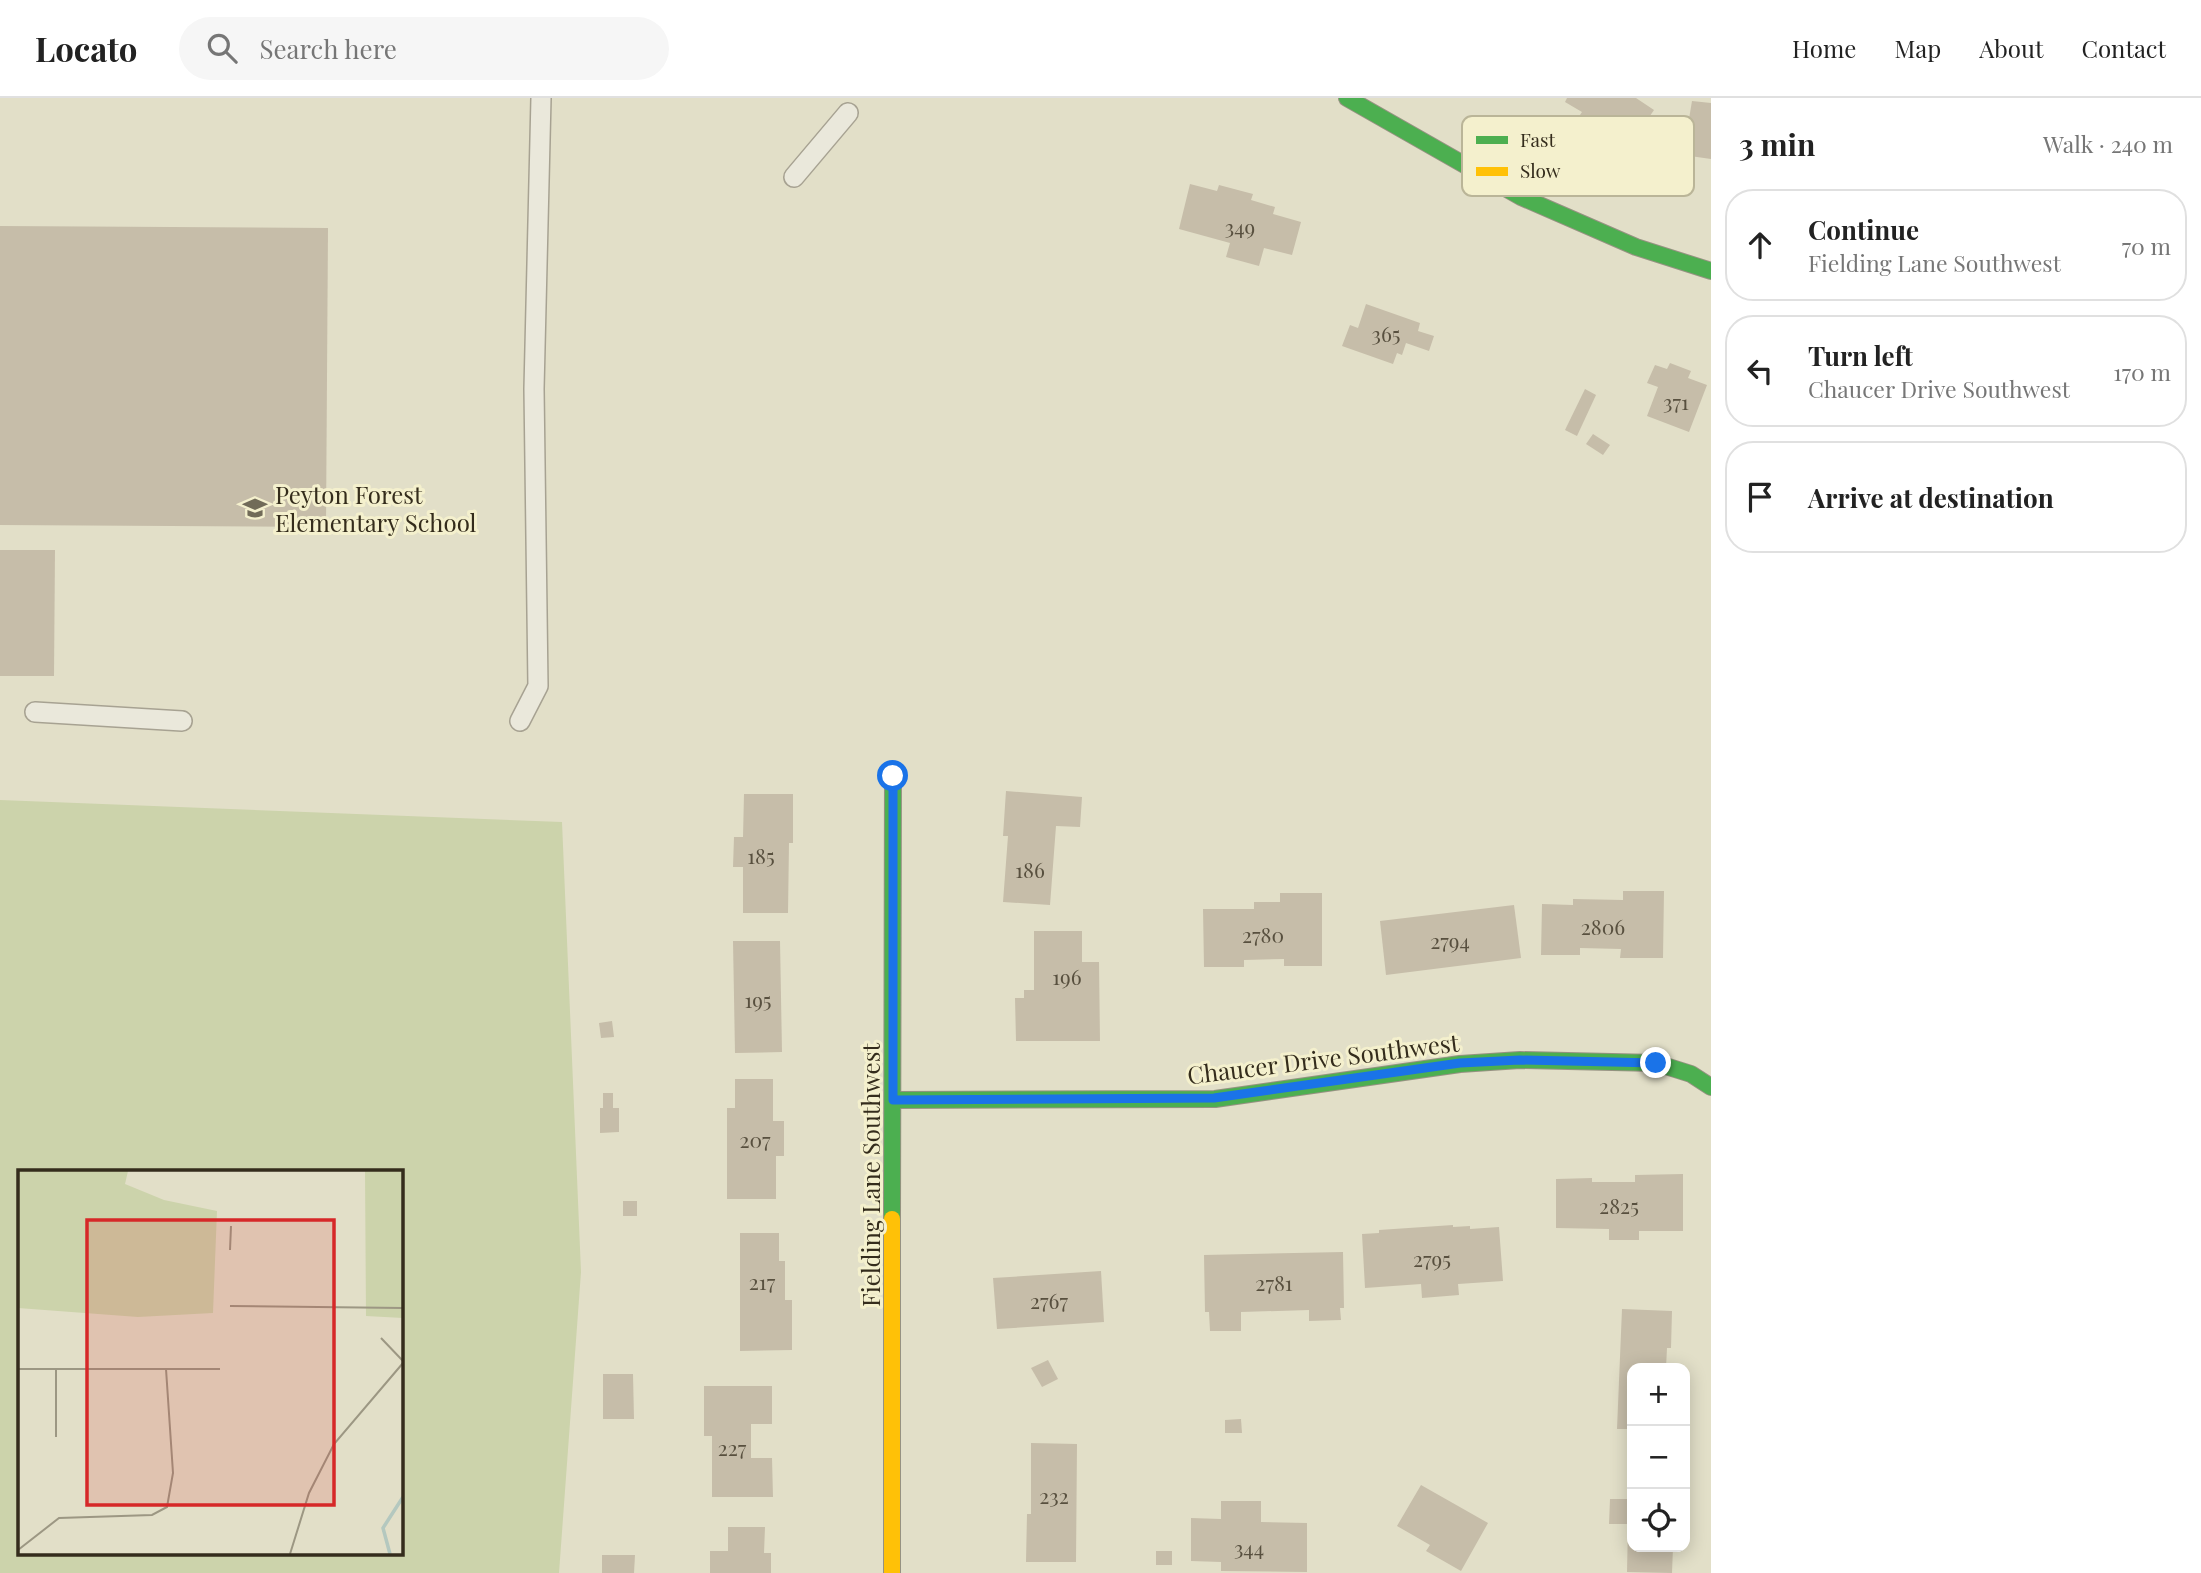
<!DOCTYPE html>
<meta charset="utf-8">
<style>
body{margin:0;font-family:"Playfair Display",serif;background:#f6f6f6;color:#222}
.controls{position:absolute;right:21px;bottom:21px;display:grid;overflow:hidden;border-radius:14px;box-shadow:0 4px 18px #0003}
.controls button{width:63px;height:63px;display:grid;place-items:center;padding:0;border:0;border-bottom:2px solid #e0e0e0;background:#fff;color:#222;font:35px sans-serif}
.stop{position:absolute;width:21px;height:21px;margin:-16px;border:5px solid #1a73e8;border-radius:50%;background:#fff}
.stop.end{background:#1a73e8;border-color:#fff;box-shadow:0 2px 7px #0008}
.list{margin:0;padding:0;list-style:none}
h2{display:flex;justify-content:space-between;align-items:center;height:91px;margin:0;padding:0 28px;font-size:30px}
h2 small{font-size:23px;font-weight:400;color:#767676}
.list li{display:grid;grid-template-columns:46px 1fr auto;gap:21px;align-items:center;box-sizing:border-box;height:112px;margin:0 14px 14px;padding:0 14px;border:2px solid #e0e0e0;border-radius:28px}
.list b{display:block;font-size:26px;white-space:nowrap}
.list p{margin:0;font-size:23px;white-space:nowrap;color:#767676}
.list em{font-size:23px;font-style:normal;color:#767676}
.icon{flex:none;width:38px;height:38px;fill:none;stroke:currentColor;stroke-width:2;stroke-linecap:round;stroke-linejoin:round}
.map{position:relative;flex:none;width:1711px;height:1475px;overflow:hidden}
header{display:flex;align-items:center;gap:42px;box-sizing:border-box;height:98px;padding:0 35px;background:#fff;border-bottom:2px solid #e0e0e0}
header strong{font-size:33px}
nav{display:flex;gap:38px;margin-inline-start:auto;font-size:24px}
.search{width:490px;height:63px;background:#f6f6f6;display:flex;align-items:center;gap:18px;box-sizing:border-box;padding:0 24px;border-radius:38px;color:#767676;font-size:26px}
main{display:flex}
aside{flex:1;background:#fff}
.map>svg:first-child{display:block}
.green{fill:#ccd3ab;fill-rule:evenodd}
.building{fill:#c6bda9}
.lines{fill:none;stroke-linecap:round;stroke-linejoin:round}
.lane-casing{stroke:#a7a292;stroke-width:22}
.fast-casing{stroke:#969282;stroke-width:18}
.slow-casing{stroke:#969282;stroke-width:18}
.lane{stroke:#eae8db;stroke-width:19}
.fast{stroke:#4caf50;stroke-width:16}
.slow{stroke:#ffc107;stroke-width:16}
.route{stroke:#1a73e8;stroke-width:9}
.labels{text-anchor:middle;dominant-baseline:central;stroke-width:6;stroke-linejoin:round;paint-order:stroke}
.number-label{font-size:21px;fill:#58503f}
.poi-label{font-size:24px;fill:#342c1c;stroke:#f4f0cd;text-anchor:start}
.street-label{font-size:24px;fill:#342c1c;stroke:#f4f0cd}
.inset-river{fill:none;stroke:#b4c8bf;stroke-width:3.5}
.inset-road{fill:none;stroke:#9c9783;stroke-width:2}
.view{fill:#d62828;fill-opacity:0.15;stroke:#d62828;stroke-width:3.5}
.inset-edge{fill:none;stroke:#342c1c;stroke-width:3.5}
.key{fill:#f4f0cd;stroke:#bab598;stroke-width:2}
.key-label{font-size:19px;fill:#342c1c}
</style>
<header>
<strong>Locato</strong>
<div class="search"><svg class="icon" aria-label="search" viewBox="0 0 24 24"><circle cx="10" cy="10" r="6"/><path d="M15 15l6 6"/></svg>Search here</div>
<nav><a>Home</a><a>Map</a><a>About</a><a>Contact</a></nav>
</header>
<main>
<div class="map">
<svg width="1711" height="1475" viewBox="0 0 1711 1475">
<rect width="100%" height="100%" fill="#e2dfc8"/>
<path class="green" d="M 0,702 L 562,724 L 581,1174 L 559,1475 L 0,1475 ZM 19,1074 L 401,1074 L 401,1456 L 19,1456 Z"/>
<g class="building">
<path d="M 1567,0 L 1636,0 L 1654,12 L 1632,44 L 1594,21 L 1590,27 L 1578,20 L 1582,14 L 1565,4 Z"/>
<path d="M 1692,3 L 1711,5 L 1711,61 L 1683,57 Z"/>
<path d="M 1190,86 L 1217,93 L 1219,87 L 1253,96 L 1251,102 L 1275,109 L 1273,116 L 1301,124 L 1292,157 L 1264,150 L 1259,168 L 1226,159 L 1230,145 L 1179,131 Z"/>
<path d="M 0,128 L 328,130 L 326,429 L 0,427 Z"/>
<path d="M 1366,206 L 1420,225 L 1418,233 L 1434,238 L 1429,253 L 1406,245 L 1402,257 L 1397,255 L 1393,266 L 1342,248 L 1350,227 L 1358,230 Z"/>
<path d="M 1670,265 L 1691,273 L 1688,280 L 1707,287 L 1689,334 L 1647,318 L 1658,289 L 1647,285 L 1655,267 L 1667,271 Z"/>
<path d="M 1585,291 L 1596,297 L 1577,338 L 1565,332 Z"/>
<path d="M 1593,336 L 1610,347 L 1603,357 L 1586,346 Z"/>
<path d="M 0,452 L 55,452 L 54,578 L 0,578 Z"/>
<path d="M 1006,693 L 1082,699 L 1080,729 L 1056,728 L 1050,807 L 1003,804 L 1008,738 L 1003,738 Z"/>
<path d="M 744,696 L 793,696 L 793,745 L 789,745 L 788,815 L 743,815 L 743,769 L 733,769 L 734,739 L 743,739 Z"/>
<path d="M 1623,793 L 1664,793 L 1663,860 L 1620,860 L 1621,851 L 1580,850 L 1580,857 L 1541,857 L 1542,806 L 1573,807 L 1573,801 L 1623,802 Z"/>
<path d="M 1280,795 L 1322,795 L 1322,868 L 1284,868 L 1284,861 L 1244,862 L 1244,869 L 1204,869 L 1203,811 L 1254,811 L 1254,804 L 1280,804 Z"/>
<path d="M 1514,807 L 1521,860 L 1386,877 L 1380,823 Z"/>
<path d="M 1034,833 L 1082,833 L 1082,864 L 1099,864 L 1100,943 L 1016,943 L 1015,900 L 1024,900 L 1024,892 L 1034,892 Z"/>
<path d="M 733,843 L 780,843 L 782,954 L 735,955 Z"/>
<path d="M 612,923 L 614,939 L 601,940 L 599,925 Z"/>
<path d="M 735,981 L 773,981 L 773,1023 L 784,1023 L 784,1058 L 776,1058 L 776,1101 L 727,1101 L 727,1010 L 735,1010 Z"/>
<path d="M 603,995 L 613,995 L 613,1010 L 619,1010 L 619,1034 L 600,1035 L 600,1010 L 603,1010 Z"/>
<path d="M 1683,1076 L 1683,1133 L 1639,1133 L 1639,1142 L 1609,1142 L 1609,1131 L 1556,1130 L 1556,1081 L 1592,1080 L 1592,1084 L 1635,1084 L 1635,1077 Z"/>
<rect x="623" y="1103" width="14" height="15"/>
<path d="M 1453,1127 L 1453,1129 L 1470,1128 L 1470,1131 L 1499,1129 L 1503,1183 L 1458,1186 L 1459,1197 L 1422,1200 L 1421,1186 L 1365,1190 L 1362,1136 L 1379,1135 L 1379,1132 Z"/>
<path d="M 740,1135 L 779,1135 L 779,1163 L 785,1163 L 785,1202 L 792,1202 L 792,1252 L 740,1253 Z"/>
<path d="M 1343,1154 L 1344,1210 L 1340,1210 L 1341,1222 L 1309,1223 L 1309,1212 L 1241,1214 L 1241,1233 L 1210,1233 L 1209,1214 L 1205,1214 L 1204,1157 Z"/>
<path d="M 1101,1173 L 1104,1224 L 997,1231 L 993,1180 Z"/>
<path d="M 1622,1211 L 1672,1213 L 1671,1250 L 1667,1250 L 1666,1270 L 1632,1270 L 1632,1331 L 1617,1331 Z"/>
<path d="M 1048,1262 L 1058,1281 L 1042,1289 L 1031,1270 Z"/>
<path d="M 603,1276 L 633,1276 L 634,1321 L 603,1321 Z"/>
<path d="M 704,1288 L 772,1288 L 772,1326 L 751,1326 L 751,1360 L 772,1360 L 773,1399 L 712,1399 L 712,1338 L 704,1338 Z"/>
<path d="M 1241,1321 L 1242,1335 L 1225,1335 L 1225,1322 Z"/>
<path d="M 1031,1345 L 1077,1346 L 1076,1464 L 1026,1464 L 1027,1416 L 1031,1416 Z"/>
<path d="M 1421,1387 L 1488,1425 L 1461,1473 L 1426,1453 L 1430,1447 L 1397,1428 Z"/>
<path d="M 1610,1401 L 1632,1401 L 1632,1449 L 1673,1449 L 1672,1475 L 1627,1474 L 1628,1426 L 1609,1426 Z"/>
<path d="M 1221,1403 L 1261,1403 L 1261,1424 L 1307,1425 L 1307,1474 L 1221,1473 L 1221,1464 L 1191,1463 L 1191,1420 L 1221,1421 Z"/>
<path d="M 728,1429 L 765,1429 L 764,1455 L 771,1455 L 771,1475 L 710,1475 L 710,1453 L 728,1453 Z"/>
<rect x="1156" y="1453" width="16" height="14"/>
<path d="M 602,1457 L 635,1457 L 634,1475 L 602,1475 Z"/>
</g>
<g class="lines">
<g class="lane-casing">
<g id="lane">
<path d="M 794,79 L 848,15"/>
<path d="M 35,614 L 182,623"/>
<path d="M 520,623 L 538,588 L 534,291 L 541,0"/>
</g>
</g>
<g class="fast-casing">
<g id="fast">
<path d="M 1347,0 L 1521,99 L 1636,149 L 1711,173"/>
<path d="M 893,1002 L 1215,1001 L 1460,966 L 1520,962 L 1656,965 L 1691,976 L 1711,989"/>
<path d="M 892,1121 L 893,678"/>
</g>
</g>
<g class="slow-casing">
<path id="slow" d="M 892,1475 L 892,1121"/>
</g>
<use href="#lane" class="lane"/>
<use href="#fast" class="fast"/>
<use href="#slow" class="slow"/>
</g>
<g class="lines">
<path class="route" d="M 893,678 L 893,1002 L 1214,1000 L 1460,965 L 1520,962 L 1656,965"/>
</g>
<defs>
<g id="school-bare" transform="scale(1.89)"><path d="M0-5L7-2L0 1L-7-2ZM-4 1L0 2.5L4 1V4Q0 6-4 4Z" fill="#716b58" stroke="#f4f0cd" stroke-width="2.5" paint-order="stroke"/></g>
</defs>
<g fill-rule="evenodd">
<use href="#school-bare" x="255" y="410"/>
</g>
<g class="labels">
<g class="number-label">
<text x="1240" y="128">349</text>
<text x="1386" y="235">365</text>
<text x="1676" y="303">371</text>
<text x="761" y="757">185</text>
<text x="1030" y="771">186</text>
<text x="1603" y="828">2806</text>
<text x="1263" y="836">2780</text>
<text x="1450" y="842">2794</text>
<text x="1067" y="878">196</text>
<text x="758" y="901">195</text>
<text x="755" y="1041">207</text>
<text x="1619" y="1107">2825</text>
<text x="1432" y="1160">2795</text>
<text x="762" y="1183">217</text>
<text x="1274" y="1184">2781</text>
<text x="1049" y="1202">2767</text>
<text x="732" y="1349">227</text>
<text x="1054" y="1397">232</text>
<text x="1249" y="1449">344</text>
</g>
<g class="poi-label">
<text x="275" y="396">Peyton Forest<tspan x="275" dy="28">Elementary School</tspan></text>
</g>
<g class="street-label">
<text transform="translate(1323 960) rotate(-7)">Chaucer Drive Southwest</text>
<text transform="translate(870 1077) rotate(-90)">Fielding Lane Southwest</text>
</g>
</g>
<g transform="translate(18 1072)">
<rect width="385" height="385" fill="#e2dfc8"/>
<path d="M 0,1 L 110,1 L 107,14 L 146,30 L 199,41 L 195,143 L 120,147 L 0,138 ZM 347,1 L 385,1 L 385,148 L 348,146 Z" fill="#ccd3ab"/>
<path class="inset-river" d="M 372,384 L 365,358 L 385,327"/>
<path class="inset-road" d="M 212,80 L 213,56M 212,136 L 385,138M 363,168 L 385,191M 0,199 L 202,199M 38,199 L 38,267M 0,380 L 41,348 L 134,345 L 149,337 L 155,303 L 148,199M 272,384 L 291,323 L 316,274 L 385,193"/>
<path class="view" d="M 69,50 L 316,50 L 316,335 L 69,335 Z"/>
<rect width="385" height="385" class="inset-edge"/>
</g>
<rect x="1462" y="18" width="232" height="80" rx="10" class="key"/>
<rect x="1476" y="38" width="32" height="8" fill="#4caf50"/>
<rect x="1476" y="69" width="32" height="9" fill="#ffc107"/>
<g class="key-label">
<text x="1520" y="49">Fast</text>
<text x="1520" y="80">Slow</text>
</g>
</svg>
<div class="controls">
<button>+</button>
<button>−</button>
<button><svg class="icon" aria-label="locate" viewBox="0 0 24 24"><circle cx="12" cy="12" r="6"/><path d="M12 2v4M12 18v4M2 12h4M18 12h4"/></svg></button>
</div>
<div class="stop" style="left:893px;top:678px"></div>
<div class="stop end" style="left:1656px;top:965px"></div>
</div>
<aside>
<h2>3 min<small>Walk · 240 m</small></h2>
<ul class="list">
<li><svg class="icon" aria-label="ahead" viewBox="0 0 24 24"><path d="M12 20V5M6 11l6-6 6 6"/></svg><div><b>Continue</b><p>Fielding Lane Southwest</p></div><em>70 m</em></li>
<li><svg class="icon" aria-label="left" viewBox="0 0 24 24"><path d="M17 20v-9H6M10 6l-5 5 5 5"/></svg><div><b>Turn left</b><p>Chaucer Drive Southwest</p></div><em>170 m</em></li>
<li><svg class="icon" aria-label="arrive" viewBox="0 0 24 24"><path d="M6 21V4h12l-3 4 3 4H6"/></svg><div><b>Arrive at destination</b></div></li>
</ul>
</aside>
</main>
